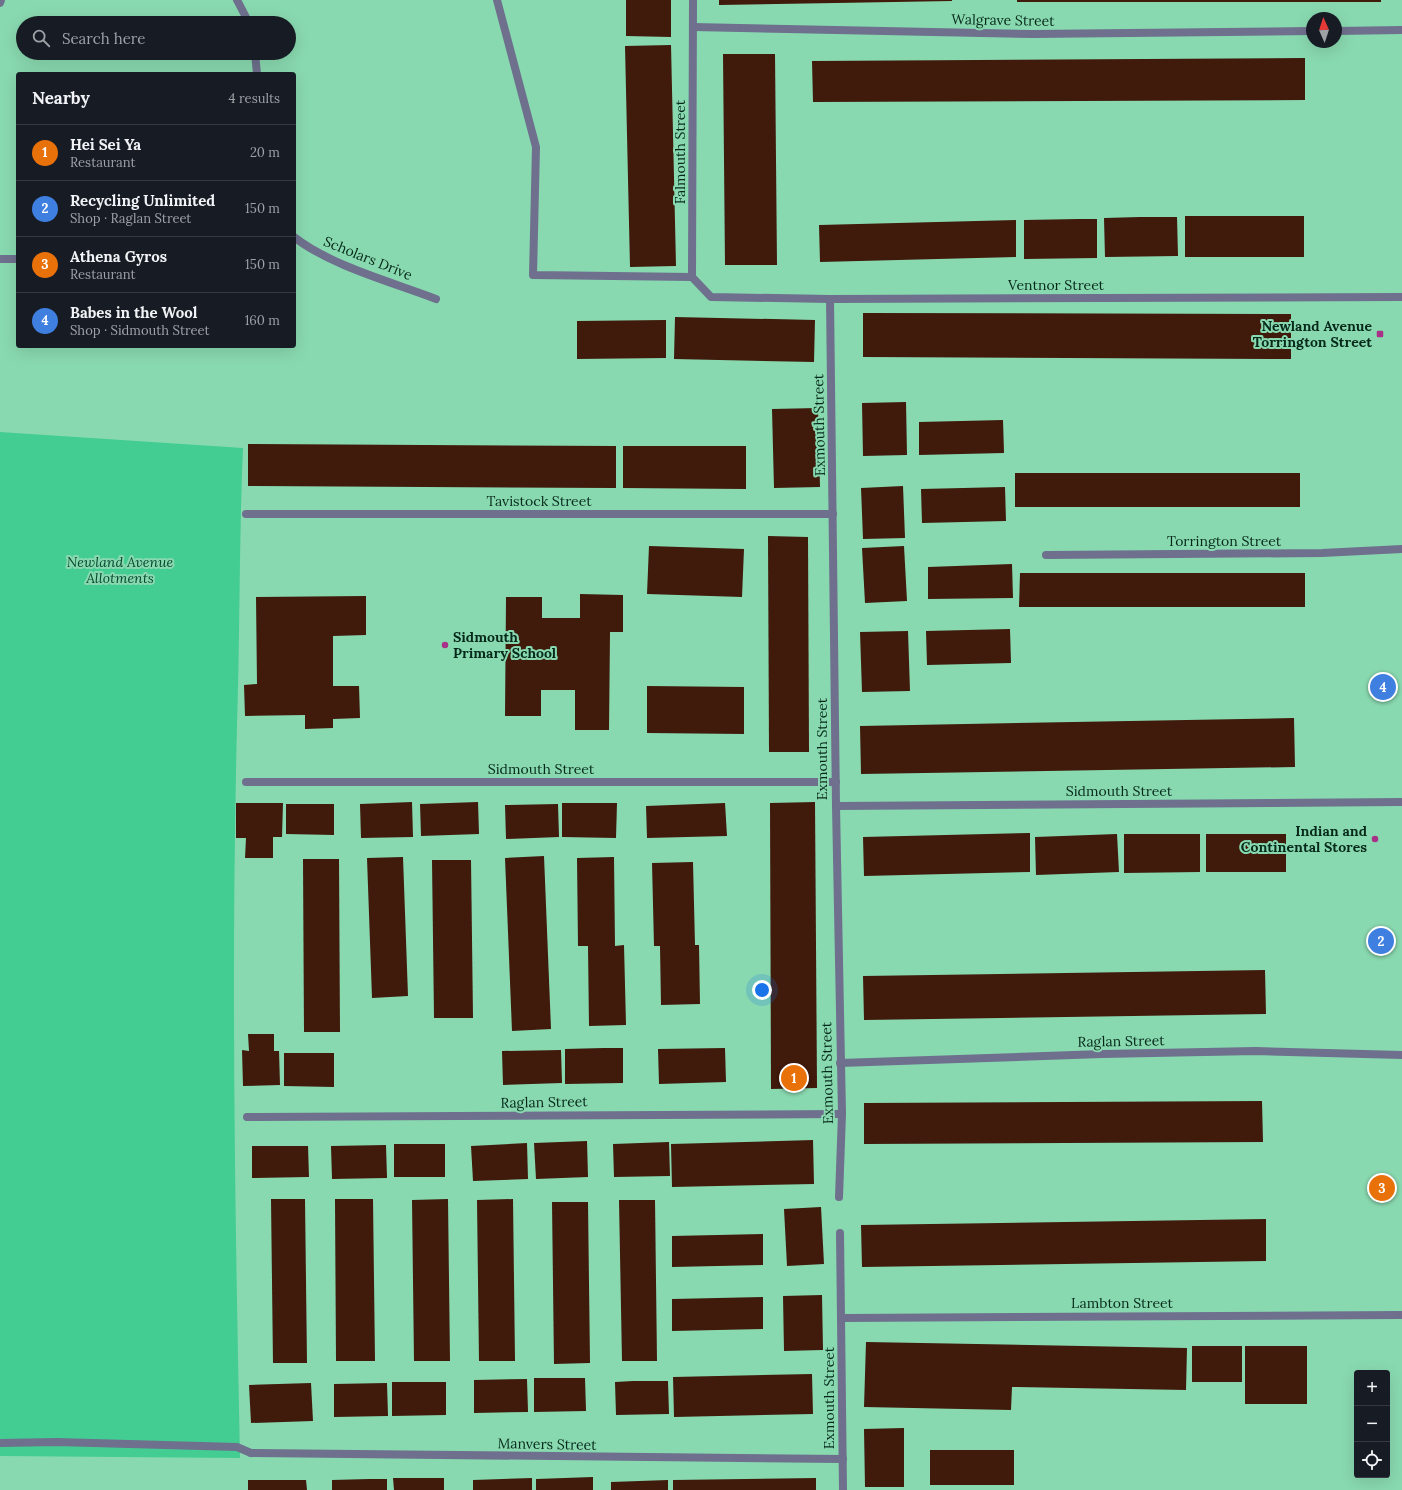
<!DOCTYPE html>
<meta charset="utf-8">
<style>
body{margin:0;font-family:Lora,serif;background:#20242c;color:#f1f3f6}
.controls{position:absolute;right:12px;bottom:12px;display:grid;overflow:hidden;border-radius:4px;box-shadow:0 4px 16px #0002}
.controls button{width:36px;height:36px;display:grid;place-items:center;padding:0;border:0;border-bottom:1px solid #363941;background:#171b24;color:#f1f3f6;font:20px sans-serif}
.compass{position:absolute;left:1306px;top:12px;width:36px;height:36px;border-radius:50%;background:#171b24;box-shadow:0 4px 16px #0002;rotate:357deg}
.you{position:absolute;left:762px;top:990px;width:14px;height:14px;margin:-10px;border:3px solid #fff;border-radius:50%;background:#1a73e8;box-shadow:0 0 0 6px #1a73e833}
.badge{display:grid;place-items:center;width:26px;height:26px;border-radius:50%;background:#1a73e8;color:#fff;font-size:13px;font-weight:700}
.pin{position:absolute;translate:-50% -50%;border:2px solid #fff;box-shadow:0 1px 4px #0006}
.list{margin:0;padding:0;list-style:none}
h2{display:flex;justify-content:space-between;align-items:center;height:52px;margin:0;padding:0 16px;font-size:17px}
h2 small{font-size:13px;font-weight:400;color:#9ea1a6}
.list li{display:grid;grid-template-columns:26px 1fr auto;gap:12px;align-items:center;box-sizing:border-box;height:56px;padding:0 16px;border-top:1px solid #363941}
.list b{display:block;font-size:15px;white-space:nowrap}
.list p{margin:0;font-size:13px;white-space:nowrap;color:#9ea1a6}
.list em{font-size:13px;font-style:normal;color:#9ea1a6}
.icon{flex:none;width:22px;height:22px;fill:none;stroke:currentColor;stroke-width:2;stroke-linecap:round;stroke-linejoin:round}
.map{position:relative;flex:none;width:1402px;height:1490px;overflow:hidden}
.search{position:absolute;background:#171b24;box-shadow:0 4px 16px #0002;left:16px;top:16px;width:280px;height:44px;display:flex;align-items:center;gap:10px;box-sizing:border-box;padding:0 14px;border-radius:22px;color:#9ea1a6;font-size:15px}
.panel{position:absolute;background:#171b24;box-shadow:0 4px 16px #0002;left:16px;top:72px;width:280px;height:276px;border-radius:4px}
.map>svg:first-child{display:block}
.green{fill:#44cd92}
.building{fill:#401a0b}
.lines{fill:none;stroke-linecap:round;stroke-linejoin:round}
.lane{stroke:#6e708d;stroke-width:8}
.street{stroke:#6e708d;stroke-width:8}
.poi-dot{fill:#a83187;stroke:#89d9b0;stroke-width:1.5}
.labels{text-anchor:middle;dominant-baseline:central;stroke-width:4;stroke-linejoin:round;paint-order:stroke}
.street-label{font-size:14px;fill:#06291a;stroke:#89d9b0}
.poi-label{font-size:14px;font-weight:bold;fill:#06291a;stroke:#89d9b0;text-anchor:end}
.park-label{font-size:14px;font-style:italic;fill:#06482f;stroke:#89d9b0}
</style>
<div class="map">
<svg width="1402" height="1490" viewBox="0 0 1402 1490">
<rect width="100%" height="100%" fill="#89d9b0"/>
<path class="green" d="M 0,432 L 243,448 C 239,541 240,634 237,727 C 231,970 235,1214 240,1458 L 0,1456 Z"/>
<g class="building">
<path d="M 626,0 L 671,0 L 671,37 L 626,36 Z"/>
<path d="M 719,0 L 952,0 L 952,1 L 719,5 Z"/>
<rect x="1017" y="0" width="364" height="2"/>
<path d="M 671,45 L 676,266 L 630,267 L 625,46 Z"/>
<path d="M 723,54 L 775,54 L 777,265 L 725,265 Z"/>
<path d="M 1305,58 L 1305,100 L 813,102 L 812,61 Z"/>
<rect x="1185" y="216" width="119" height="41"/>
<path d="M 1140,217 L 1177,217 L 1178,256 L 1105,257 L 1104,218 Z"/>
<path d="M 1079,219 L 1097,219 L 1097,258 L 1024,259 L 1024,220 Z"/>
<path d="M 1016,220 L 1016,257 L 820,262 L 819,225 Z"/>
<path d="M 863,313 L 1291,314 L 1291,359 L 863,357 Z"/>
<path d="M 675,317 L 815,320 L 814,362 L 674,359 Z"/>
<path d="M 666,320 L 666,358 L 577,359 L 577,321 Z"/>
<path d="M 906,402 L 907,455 L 863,456 L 862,403 Z"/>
<path d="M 818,408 L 820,487 L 774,488 L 772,409 Z"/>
<path d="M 1003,420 L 1004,453 L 919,455 L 919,422 Z"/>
<path d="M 248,444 L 616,446 L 616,488 L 248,486 Z"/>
<path d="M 623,446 L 746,446 L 746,489 L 623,488 Z"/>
<rect x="1015" y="473" width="285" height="34"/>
<path d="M 903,486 L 905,538 L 863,539 L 861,488 Z"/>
<path d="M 1005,487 L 1006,521 L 922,523 L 921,489 Z"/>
<path d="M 768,536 L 808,537 L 809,752 L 769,752 Z"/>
<path d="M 649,546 L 744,549 L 742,597 L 647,594 Z"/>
<path d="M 904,546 L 907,601 L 865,603 L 862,548 Z"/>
<path d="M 1012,564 L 1013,598 L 928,599 L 928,567 Z"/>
<path d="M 1020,573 L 1305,573 L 1305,607 L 1019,607 Z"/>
<path d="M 580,594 L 623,595 L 623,632 L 610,632 L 609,730 L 575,730 L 575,690 L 541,690 L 541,716 L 505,716 L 506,597 L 542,597 L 542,618 L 580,618 Z"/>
<path d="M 366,596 L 366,635 L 333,636 L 333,686 L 359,686 L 360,718 L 333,719 L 333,728 L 305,729 L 305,715 L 245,716 L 244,685 L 257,684 L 256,597 Z"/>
<path d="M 1010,629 L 1011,663 L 927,665 L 926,631 Z"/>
<path d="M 908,631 L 910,691 L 862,692 L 860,632 Z"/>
<path d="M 647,686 L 744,687 L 744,734 L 647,733 Z"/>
<path d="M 1294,718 L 1295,767 L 861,774 L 860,726 Z"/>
<path d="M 412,802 L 413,837 L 361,838 L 360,804 Z"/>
<path d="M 478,802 L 479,834 L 421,836 L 420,804 Z"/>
<path d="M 815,802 L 817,1088 L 771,1089 L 770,803 Z"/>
<path d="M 236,803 L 283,803 L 282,837 L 273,837 L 273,858 L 245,858 L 246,838 L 236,838 Z"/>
<path d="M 562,803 L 617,803 L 616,838 L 562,837 Z"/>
<path d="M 725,803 L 727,836 L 647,838 L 646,806 Z"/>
<path d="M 286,804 L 334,804 L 334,835 L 286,834 Z"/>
<path d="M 558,804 L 559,837 L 506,839 L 505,805 Z"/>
<path d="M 1030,833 L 1030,872 L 864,876 L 863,837 Z"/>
<path d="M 1117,834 L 1119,872 L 1036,875 L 1035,837 Z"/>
<path d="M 1124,834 L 1200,834 L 1200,872 L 1124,873 Z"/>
<rect x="1206" y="834" width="80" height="38"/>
<path d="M 544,856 L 551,1029 L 512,1031 L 505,858 Z"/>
<path d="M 403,857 L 408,996 L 372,998 L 367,858 Z"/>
<path d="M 614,857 L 615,946 L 624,945 L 626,1025 L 589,1026 L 588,946 L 578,946 L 577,858 Z"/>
<path d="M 303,859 L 339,859 L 340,1032 L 304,1032 Z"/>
<path d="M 432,860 L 471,860 L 473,1018 L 434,1018 Z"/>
<path d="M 693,862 L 695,945 L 699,945 L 700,1004 L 661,1005 L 660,946 L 654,946 L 652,863 Z"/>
<path d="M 1265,970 L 1266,1014 L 864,1020 L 863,976 Z"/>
<path d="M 248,1034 L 274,1034 L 274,1051 L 279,1051 L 280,1085 L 243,1086 L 242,1050 L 249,1051 Z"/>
<path d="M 604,1048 L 623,1048 L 623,1083 L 565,1084 L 565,1049 Z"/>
<path d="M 725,1048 L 726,1082 L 659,1084 L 658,1049 Z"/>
<path d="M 561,1050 L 562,1083 L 503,1085 L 502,1051 Z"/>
<path d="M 284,1053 L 334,1053 L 334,1087 L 284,1086 Z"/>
<path d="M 1262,1101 L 1263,1142 L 864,1144 L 864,1103 Z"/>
<path d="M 813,1140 L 814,1184 L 672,1187 L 671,1144 Z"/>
<path d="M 587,1141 L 588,1177 L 536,1179 L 534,1143 Z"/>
<path d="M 669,1142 L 670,1176 L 614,1177 L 613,1144 Z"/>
<path d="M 527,1143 L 528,1179 L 473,1181 L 471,1146 Z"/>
<rect x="394" y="1144" width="51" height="33"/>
<path d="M 386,1145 L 387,1178 L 332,1179 L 331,1146 Z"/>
<path d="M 252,1146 L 308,1146 L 309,1177 L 252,1178 Z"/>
<path d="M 271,1199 L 305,1199 L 307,1363 L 273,1363 Z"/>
<path d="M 335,1199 L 373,1199 L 375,1361 L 336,1361 Z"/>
<path d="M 448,1199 L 450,1361 L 414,1361 L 412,1200 Z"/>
<path d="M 513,1199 L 515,1361 L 479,1361 L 477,1200 Z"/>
<path d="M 619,1200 L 655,1200 L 657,1361 L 622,1361 Z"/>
<path d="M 552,1202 L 588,1202 L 590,1363 L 554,1364 Z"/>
<path d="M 821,1207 L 824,1264 L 787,1266 L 784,1209 Z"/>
<path d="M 1266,1219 L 1266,1261 L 862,1267 L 861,1225 Z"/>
<path d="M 763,1234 L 763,1265 L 672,1267 L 672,1236 Z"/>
<path d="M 822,1295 L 823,1350 L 784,1351 L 783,1296 Z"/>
<path d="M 763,1297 L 763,1329 L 672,1331 L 672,1299 Z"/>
<path d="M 866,1342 L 1187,1348 L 1186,1390 L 1012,1387 L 1011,1410 L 864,1407 Z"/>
<rect x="1192" y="1346" width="50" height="36"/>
<rect x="1245" y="1346" width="62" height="58"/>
<path d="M 812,1374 L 813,1414 L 674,1417 L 673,1377 Z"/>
<path d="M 534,1378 L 585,1378 L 586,1411 L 534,1412 Z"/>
<path d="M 527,1379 L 528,1412 L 474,1413 L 474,1380 Z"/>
<path d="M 633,1381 L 668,1381 L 669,1414 L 616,1415 L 615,1382 Z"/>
<path d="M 392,1382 L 446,1382 L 446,1415 L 392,1416 Z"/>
<path d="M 311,1383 L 313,1421 L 251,1423 L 249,1385 Z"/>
<path d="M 387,1383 L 388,1416 L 334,1417 L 334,1384 Z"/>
<path d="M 904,1428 L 904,1487 L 865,1487 L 864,1429 Z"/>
<rect x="930" y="1450" width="84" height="35"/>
<path d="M 593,1477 L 593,1490 L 536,1490 L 536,1479 Z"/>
<path d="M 393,1478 L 444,1478 L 444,1490 L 394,1490 Z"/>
<path d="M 532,1478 L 532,1490 L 473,1490 L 473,1480 Z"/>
<path d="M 816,1478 L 816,1490 L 673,1490 L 673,1480 Z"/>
<path d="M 369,1479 L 387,1479 L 387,1490 L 332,1490 L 332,1480 Z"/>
<path d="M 248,1480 L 306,1480 L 307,1490 L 248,1490 Z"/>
<path d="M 668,1480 L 668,1490 L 611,1490 L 611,1482 Z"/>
</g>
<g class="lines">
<g class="lane">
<path d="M 497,0 L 536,147 L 533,275 L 692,277"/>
<path d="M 0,1443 L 57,1442 L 237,1447 L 251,1453"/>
</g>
<g class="street">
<path d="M 237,0 L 249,23"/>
<path d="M 693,0 L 692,277 L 711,297 L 830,299 L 1402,297"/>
<path d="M 0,3 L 1,0"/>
<path d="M 693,27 L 1033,34 L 1312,31"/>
<path d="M 1336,31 L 1402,30"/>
<path d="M 255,53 L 257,74"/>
<path d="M 294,237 C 331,266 392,282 436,299"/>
<path d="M 0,259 L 18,259"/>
<path d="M 830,299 L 836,806 L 842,1114 L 839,1197"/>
<path d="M 246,514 L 833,514"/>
<path d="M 1046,555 L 1322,553 L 1402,549"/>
<path d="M 246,782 L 836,782"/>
<path d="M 836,806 L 1402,802"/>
<path d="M 840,1063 L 1102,1054 L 1256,1051 L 1402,1055"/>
<path d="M 247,1117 L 842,1114"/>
<path d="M 840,1233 L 843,1490"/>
<path d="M 842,1318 L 1402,1315"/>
<path d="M 251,1453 L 843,1459"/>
</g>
</g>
<g class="poi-dot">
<rect x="1376" y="330" width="8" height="8" rx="2"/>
<circle cx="445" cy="645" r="4"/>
<circle cx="1375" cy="839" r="4"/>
</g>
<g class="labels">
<g class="street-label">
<text transform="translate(1003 20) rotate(1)">Walgrave Street</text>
<text transform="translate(680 152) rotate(-90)">Falmouth Street</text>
<text transform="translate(368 258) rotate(22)">Scholars Drive</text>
<text x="1056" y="285">Ventnor Street</text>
<text transform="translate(819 425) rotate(-91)">Exmouth Street</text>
<text x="539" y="501">Tavistock Street</text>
<text x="1224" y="541">Torrington Street</text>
<text transform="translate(822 749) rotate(-90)">Exmouth Street</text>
<text x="541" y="769">Sidmouth Street</text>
<text x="1119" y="791">Sidmouth Street</text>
<text transform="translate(1121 1041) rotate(-1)">Raglan Street</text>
<text transform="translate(827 1073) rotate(-91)">Exmouth Street</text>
<text transform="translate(544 1102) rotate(-1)">Raglan Street</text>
<text x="1122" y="1303">Lambton Street</text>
<text transform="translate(829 1398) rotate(-90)">Exmouth Street</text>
<text transform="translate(547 1444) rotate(1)">Manvers Street</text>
</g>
<g class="poi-label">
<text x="1372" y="326">Newland Avenue<tspan x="1372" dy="16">Torrington Street</tspan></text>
<text x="453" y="637" text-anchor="start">Sidmouth<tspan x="453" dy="16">Primary School</tspan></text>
<text x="1367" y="831">Indian and<tspan x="1367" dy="16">Continental Stores</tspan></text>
</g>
<g class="park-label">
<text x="120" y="562">Newland Avenue<tspan x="120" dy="16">Allotments</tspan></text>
</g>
</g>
</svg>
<div class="controls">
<button>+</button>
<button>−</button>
<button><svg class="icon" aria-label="locate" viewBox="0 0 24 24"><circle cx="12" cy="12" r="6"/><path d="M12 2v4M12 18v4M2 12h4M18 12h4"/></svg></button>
</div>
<svg class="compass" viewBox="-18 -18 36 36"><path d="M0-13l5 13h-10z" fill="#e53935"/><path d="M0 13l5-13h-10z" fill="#9ea1a6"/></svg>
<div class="you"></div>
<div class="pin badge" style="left:794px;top:1078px;background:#e8710a">1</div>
<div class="pin badge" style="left:1381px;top:941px;background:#3f7fe0">2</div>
<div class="pin badge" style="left:1382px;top:1188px;background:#e8710a">3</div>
<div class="pin badge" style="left:1383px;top:687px;background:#3f7fe0">4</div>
<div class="search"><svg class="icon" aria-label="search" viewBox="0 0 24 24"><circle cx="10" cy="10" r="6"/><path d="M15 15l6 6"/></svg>Search here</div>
<section class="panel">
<h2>Nearby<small>4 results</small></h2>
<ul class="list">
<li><span class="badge" style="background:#e8710a">1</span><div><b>Hei Sei Ya</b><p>Restaurant</p></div><em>20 m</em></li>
<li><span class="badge" style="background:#3f7fe0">2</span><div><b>Recycling Unlimited</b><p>Shop · Raglan Street</p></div><em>150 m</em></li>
<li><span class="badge" style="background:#e8710a">3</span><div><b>Athena Gyros</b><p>Restaurant</p></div><em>150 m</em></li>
<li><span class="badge" style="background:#3f7fe0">4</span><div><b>Babes in the Wool</b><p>Shop · Sidmouth Street</p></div><em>160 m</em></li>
</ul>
</section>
</div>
